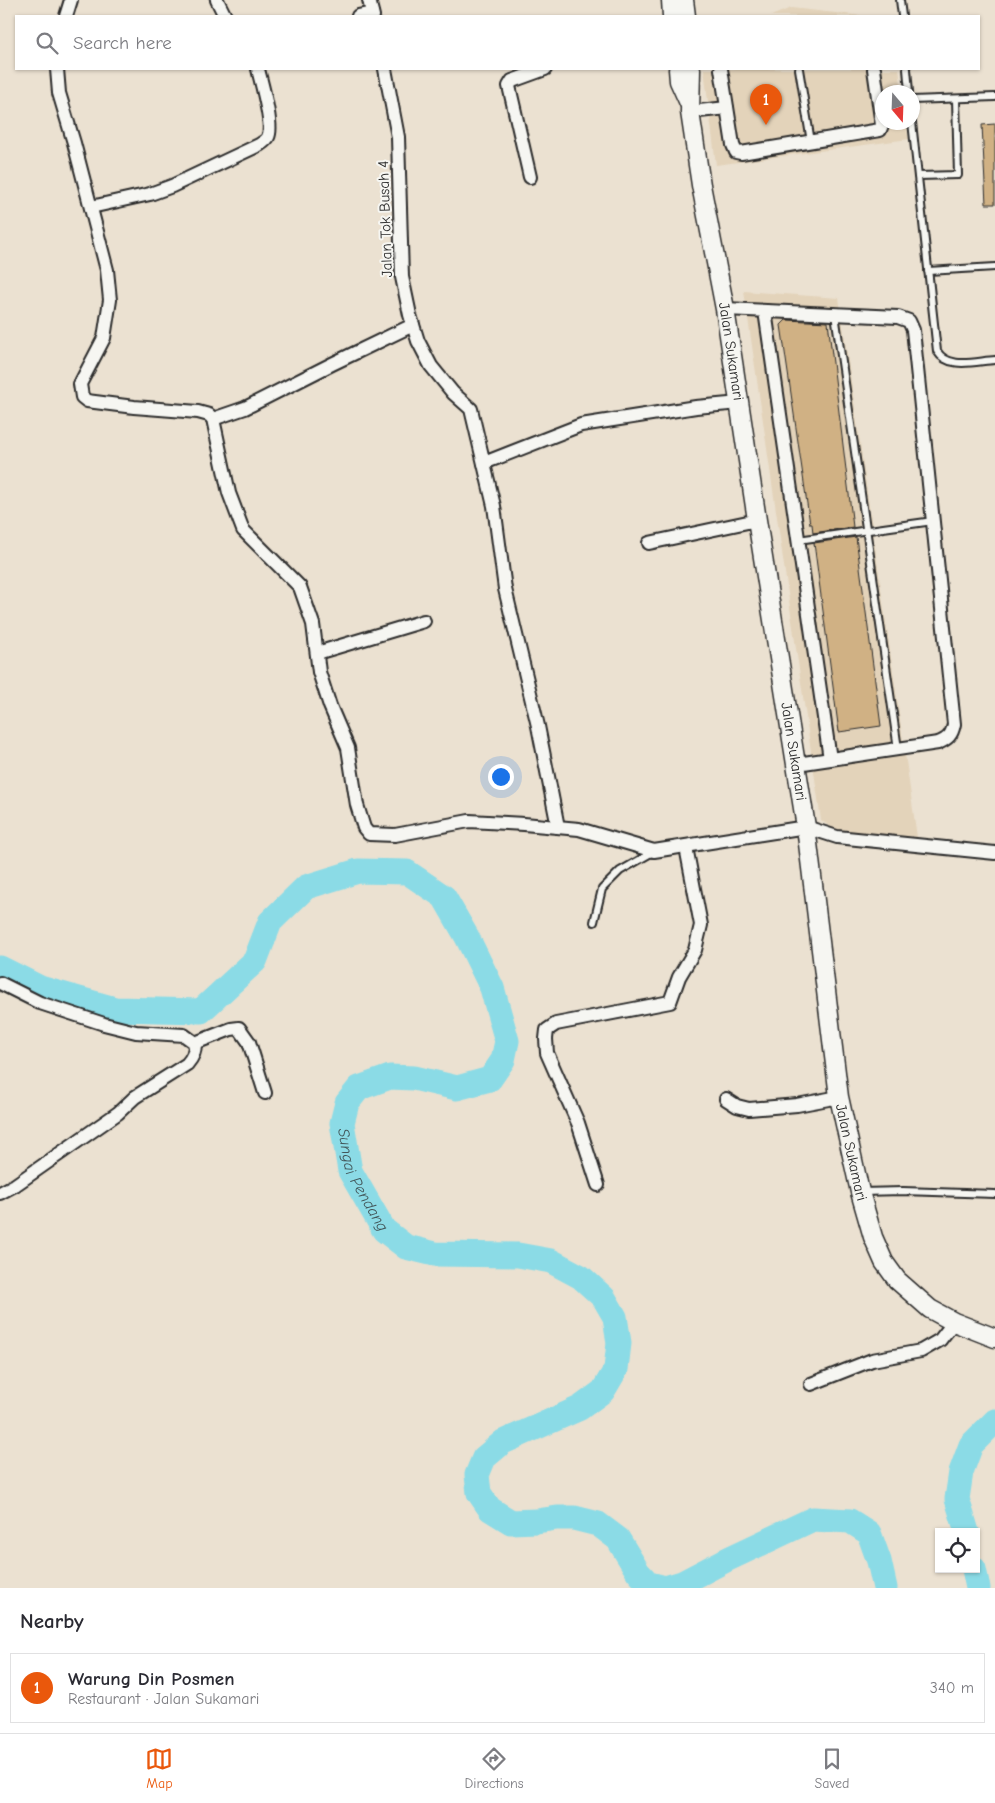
<!DOCTYPE html>
<meta charset="utf-8">
<style>
body{margin:0;font-family:"Comic Neue",sans-serif;background:#f7f7f7;color:#2b2b33}
.controls{position:absolute;right:15px;bottom:15px;display:grid;overflow:hidden;border-radius:0px;box-shadow:0 1px 4px #0004}
.controls button{width:45px;height:45px;display:grid;place-items:center;padding:0;border:0;border-bottom:1px solid #e1e1e2;background:#fff;color:#2b2b33;font:25px sans-serif}
.compass{position:absolute;left:875px;top:85px;width:45px;height:45px;border-radius:50%;background:#fff;box-shadow:0 1px 4px #0004;rotate:161deg}
.you{position:absolute;left:500px;top:776px;width:18px;height:18px;margin:-12px;border:4px solid #fff;border-radius:50%;background:#1a73e8;box-shadow:0 0 0 8px #1a73e833}
.badge{display:grid;place-items:center;width:32px;height:32px;border-radius:50%;background:#ea580c;color:#fff;font-size:16px;font-weight:700}
.pin{position:absolute;translate:-50% -41px;filter:drop-shadow(0 1px 2px #0008)}
.pin::after{content:'';position:absolute;top:26px;width:18px;height:15px;background:inherit;clip-path:polygon(0 0,100% 0,50% 100%)}
.list{margin:0;padding:0;list-style:none}
h2{display:flex;justify-content:space-between;align-items:center;height:65px;margin:0;padding:0 20px;font-size:21px}
h2 small{font-size:16px;font-weight:400;color:#7c7c81}
.list li{display:grid;grid-template-columns:32px 1fr auto;gap:15px;align-items:center;box-sizing:border-box;height:70px;margin:0 10px 10px;padding:0 10px;border:1px solid #e1e1e2;border-radius:0px}
.list b{display:block;font-size:19px;white-space:nowrap}
.list p{margin:0;font-size:16px;white-space:nowrap;color:#7c7c81}
.list em{font-size:16px;font-style:normal;color:#7c7c81}
.icon{flex:none;width:28px;height:28px;fill:none;stroke:currentColor;stroke-width:2;stroke-linecap:round;stroke-linejoin:round}
.map{position:relative;flex:none;width:995px;height:1588px;overflow:hidden}
.search{position:absolute;background:#fff;box-shadow:0 1px 4px #0004;left:15px;right:15px;top:15px;height:55px;display:flex;align-items:center;gap:12px;box-sizing:border-box;padding:0 18px;border-radius:0px;color:#7c7c81;font-size:19px}
.sheet{height:145px;background:#fff}
nav{display:flex;justify-content:space-around;align-items:center;box-sizing:border-box;height:70px;border-top:1px solid #e1e1e2;background:#fff;font-size:14px;color:#7c7c81}
nav a{display:grid;justify-items:center;gap:2px}
nav .on{color:#ea580c}
.map>svg:first-child{display:block}
.built{fill:#e3d3ba}
.lines{fill:none;stroke-linecap:round;stroke-linejoin:round}
.river{stroke:#8bdbe6;stroke-width:25}
.building{fill:#d0b184;stroke:#2b2b2b}
.lane-casing{stroke:#2b2b2b;stroke-width:10}
.street-casing{stroke:#2b2b2b;stroke-width:16}
.secondary-casing{stroke:#2b2b2b;stroke-width:21}
.lane{stroke:#f6f6f2;stroke-width:6}
.street{stroke:#f6f6f2;stroke-width:12}
.secondary{stroke:#f6f6f2;stroke-width:18}
.labels{text-anchor:middle;dominant-baseline:central;stroke-width:4;stroke-linejoin:round;paint-order:stroke}
.street-label{font-size:15px;fill:#2b2b2b;stroke:#f6f6f2}
.water-label{font-size:16px;font-style:italic;fill:#43575a;stroke:#f6f6f2}
</style>
<div class="map">
<svg width="995" height="1588" viewBox="0 0 995 1588">
<rect width="100%" height="100%" fill="#ebe1d1"/>
<filter id="ink" filterUnits="userSpaceOnUse"><feTurbulence type="fractalNoise" baseFrequency=".02" numOctaves="2"/><feDisplacementMap in="SourceGraphic" scale="10" xChannelSelector="R" yChannelSelector="G"/><feConvolveMatrix kernelMatrix="1 2 1 2 8 2 1 2 1" color-interpolation-filters="sRGB"/></filter>
<g filter="url(#ink)">
<g class="built">
<path d="M 791,8 L 863,16 L 771,16 Z"/>
<path d="M 704,69 L 899,69 L 902,92 L 882,92 L 882,122 L 906,123 L 909,139 L 716,165 Z"/>
<path d="M 744,291 L 839,298 L 917,837 L 837,832 L 821,820 Z"/>
</g>
<g class="lines">
<g class="river">
<path id="s1" d="M 0,968 L 40,988 L 115,1009 L 201,1011 L 255,961 L 270,922 L 306,887 L 358,871 L 407,872 L 444,897 L 467,937 L 492,988 L 507,1041 L 503,1060 L 490,1079 L 457,1088 L 414,1078 L 390,1077 L 359,1088 L 347,1103 L 342,1123 L 350,1171 L 384,1230 L 406,1247 L 435,1254 L 518,1255 L 551,1261 L 581,1277 L 604,1298 L 615,1317 L 619,1343 L 616,1369 L 603,1391 L 580,1408 L 503,1442 L 484,1458 L 477,1475 L 479,1493 L 490,1509 L 511,1522 L 537,1521 L 557,1518 L 574,1518 L 598,1524 L 618,1539 L 638,1572 L 649,1584 L 665,1588 L 682,1583 L 728,1559 L 813,1519 L 850,1521 L 869,1533 L 879,1561 L 885,1588"/>
<path d="M 967,1532 L 957,1499 L 961,1472 L 971,1445 L 995,1421"/>
<path d="M 974,1569 L 978,1588"/>
</g>
</g>
<g class="building">
<path d="M 995,124 L 995,204 L 986,204 L 982,125 Z"/>
<path d="M 786,320 L 828,322 L 853,527 L 813,533 L 812,524 L 810,524 L 781,325 Z"/>
<path d="M 856,537 L 881,726 L 839,732 L 814,543 Z"/>
</g>
<g class="lines">
<g class="lane-casing">
<g id="lane">
<path d="M 900,0 L 902,16"/>
<path d="M 799,69 L 811,142"/>
<path d="M 907,69 L 909,92"/>
<path d="M 912,100 L 995,97"/>
<path d="M 912,122 L 937,351 C 948,370 976,361 995,360"/>
<path d="M 918,176 L 958,175 L 956,99"/>
<path d="M 928,271 L 995,267"/>
<path d="M 835,314 L 898,749"/>
<path d="M 798,540 L 933,521"/>
<path d="M 594,922 L 602,889 L 620,871 L 653,852"/>
<path d="M 861,1192 L 903,1191 L 995,1194"/>
</g>
</g>
<g class="street-casing">
<g id="street">
<path d="M 217,0 L 225,16"/>
<path d="M 369,0 L 373,16"/>
<path d="M 66,16 L 71,0"/>
<path d="M 358,16 L 372,13"/>
<path d="M 57,69 L 59,93 L 74,143 L 107,270 L 110,300 L 104,338 L 80,384 L 82,397 L 87,401 L 134,407 L 198,412 L 209,415 L 213,419 L 229,493 L 243,530 L 300,587 L 313,624 L 319,672 L 330,706 L 348,748 L 357,805 L 364,828 L 369,834 L 395,835 L 469,821 L 524,824 L 579,829 L 654,851 L 806,827 L 837,837 L 995,853"/>
<path d="M 385,69 L 398,137 L 402,277 L 410,315 L 418,341 L 431,366 L 453,393 L 471,409 L 494,506 L 505,589 L 538,726 L 558,827"/>
<path d="M 721,69 L 733,145 L 736,152 L 741,153 L 880,130 L 882,125 L 874,69"/>
<path d="M 690,112 L 727,108"/>
<path d="M 530,177 L 509,86 L 512,81 L 545,69"/>
<path d="M 91,207 L 150,194 L 172,186 L 259,145 C 262,143 267,140 268,137 C 274,126 261,82 258,69"/>
<path d="M 725,309 L 898,317 L 909,321 L 913,330 L 954,724 C 952,735 948,739 938,743 L 797,764"/>
<path d="M 765,311 L 830,759"/>
<path d="M 213,419 L 245,408 L 332,364 L 413,325"/>
<path d="M 484,463 L 581,425 L 696,407 L 740,403"/>
<path d="M 649,543 L 757,520"/>
<path d="M 317,653 L 424,621"/>
<path d="M 0,983 L 40,1003 L 104,1024 L 136,1032 L 184,1035 L 195,1043 C 195,1052 193,1057 187,1064 L 135,1097 L 118,1113 L 15,1185 L 0,1193"/>
<path d="M 195,1043 L 231,1029 L 239,1028 L 249,1042 L 265,1093"/>
<path d="M 726,1099 L 737,1106 L 749,1109 L 797,1105 L 839,1097"/>
<path d="M 598,1185 L 578,1123 L 547,1053 L 546,1039 L 547,1030 L 556,1024 L 670,1002 L 679,977 L 695,950 L 701,925 L 686,847"/>
<path d="M 811,1384 L 872,1360 L 921,1351 L 940,1340 L 954,1322"/>
</g>
</g>
<g class="secondary-casing">
<g id="secondary">
<path d="M 671,0 L 672,16"/>
<path d="M 684,0 L 686,16"/>
<path d="M 678,69 L 679,81 L 689,103"/>
<path id="s2" d="M 691,69 L 690,112 L 701,185 L 725,309 L 757,520 L 806,827 L 839,1097 L 860,1192 L 873,1237 L 884,1262 L 897,1280 L 930,1309 L 954,1322 L 995,1338"/>
</g>
</g>
<use href="#lane" class="lane"/>
<use href="#street" class="street"/>
<use href="#secondary" class="secondary"/>
</g>
</g>
<g class="labels">
<g class="street-label">
<text transform="translate(385 219) rotate(-92)">Jalan Tok Busah 4</text>
<text stroke="none"><textPath href="#s2" startOffset="286">Jalan Sukamari</textPath></text>
<text stroke="none"><textPath href="#s2" startOffset="691">Jalan Sukamari</textPath></text>
<text stroke="none"><textPath href="#s2" startOffset="1096">Jalan Sukamari</textPath></text>
</g>
<g class="water-label">
<text stroke="none"><textPath href="#s1" startOffset="959">Sungai Pendang</textPath></text>
</g>
</g>
</svg>
<div class="controls">
<button><svg class="icon" aria-label="locate" viewBox="0 0 24 24"><circle cx="12" cy="12" r="6"/><path d="M12 2v4M12 18v4M2 12h4M18 12h4"/></svg></button>
</div>
<svg class="compass" viewBox="-18 -18 36 36"><path d="M0-13l5 13h-10z" fill="#e53935"/><path d="M0 13l5-13h-10z" fill="#7c7c81"/></svg>
<div class="you"></div>
<div class="pin badge" style="left:766px;top:125px">1</div>
<div class="search"><svg class="icon" aria-label="search" viewBox="0 0 24 24"><circle cx="10" cy="10" r="6"/><path d="M15 15l6 6"/></svg>Search here</div>
</div>
<section class="sheet">
<h2>Nearby<small></small></h2>
<ul class="list">
<li><span class="badge">1</span><div><b>Warung Din Posmen</b><p>Restaurant · Jalan Sukamari</p></div><em>340 m</em></li>
</ul>
</section>
<nav>
<a class="on"><svg class="icon" aria-label="map" viewBox="0 0 24 24"><path d="M3 6l6-2 6 2 6-2v14l-6 2-6-2-6 2zM9 4v14M15 6v14"/></svg>Map</a>
<a><svg class="icon" aria-label="directions" viewBox="0 0 24 24"><path d="M12 3l9 9-9 9-9-9zM9 14v-3h6M13 9l2 2-2 2"/></svg>Directions</a>
<a><svg class="icon" aria-label="saved" viewBox="0 0 24 24"><path d="M7 4h10v16l-5-4-5 4z"/></svg>Saved</a>
</nav>
